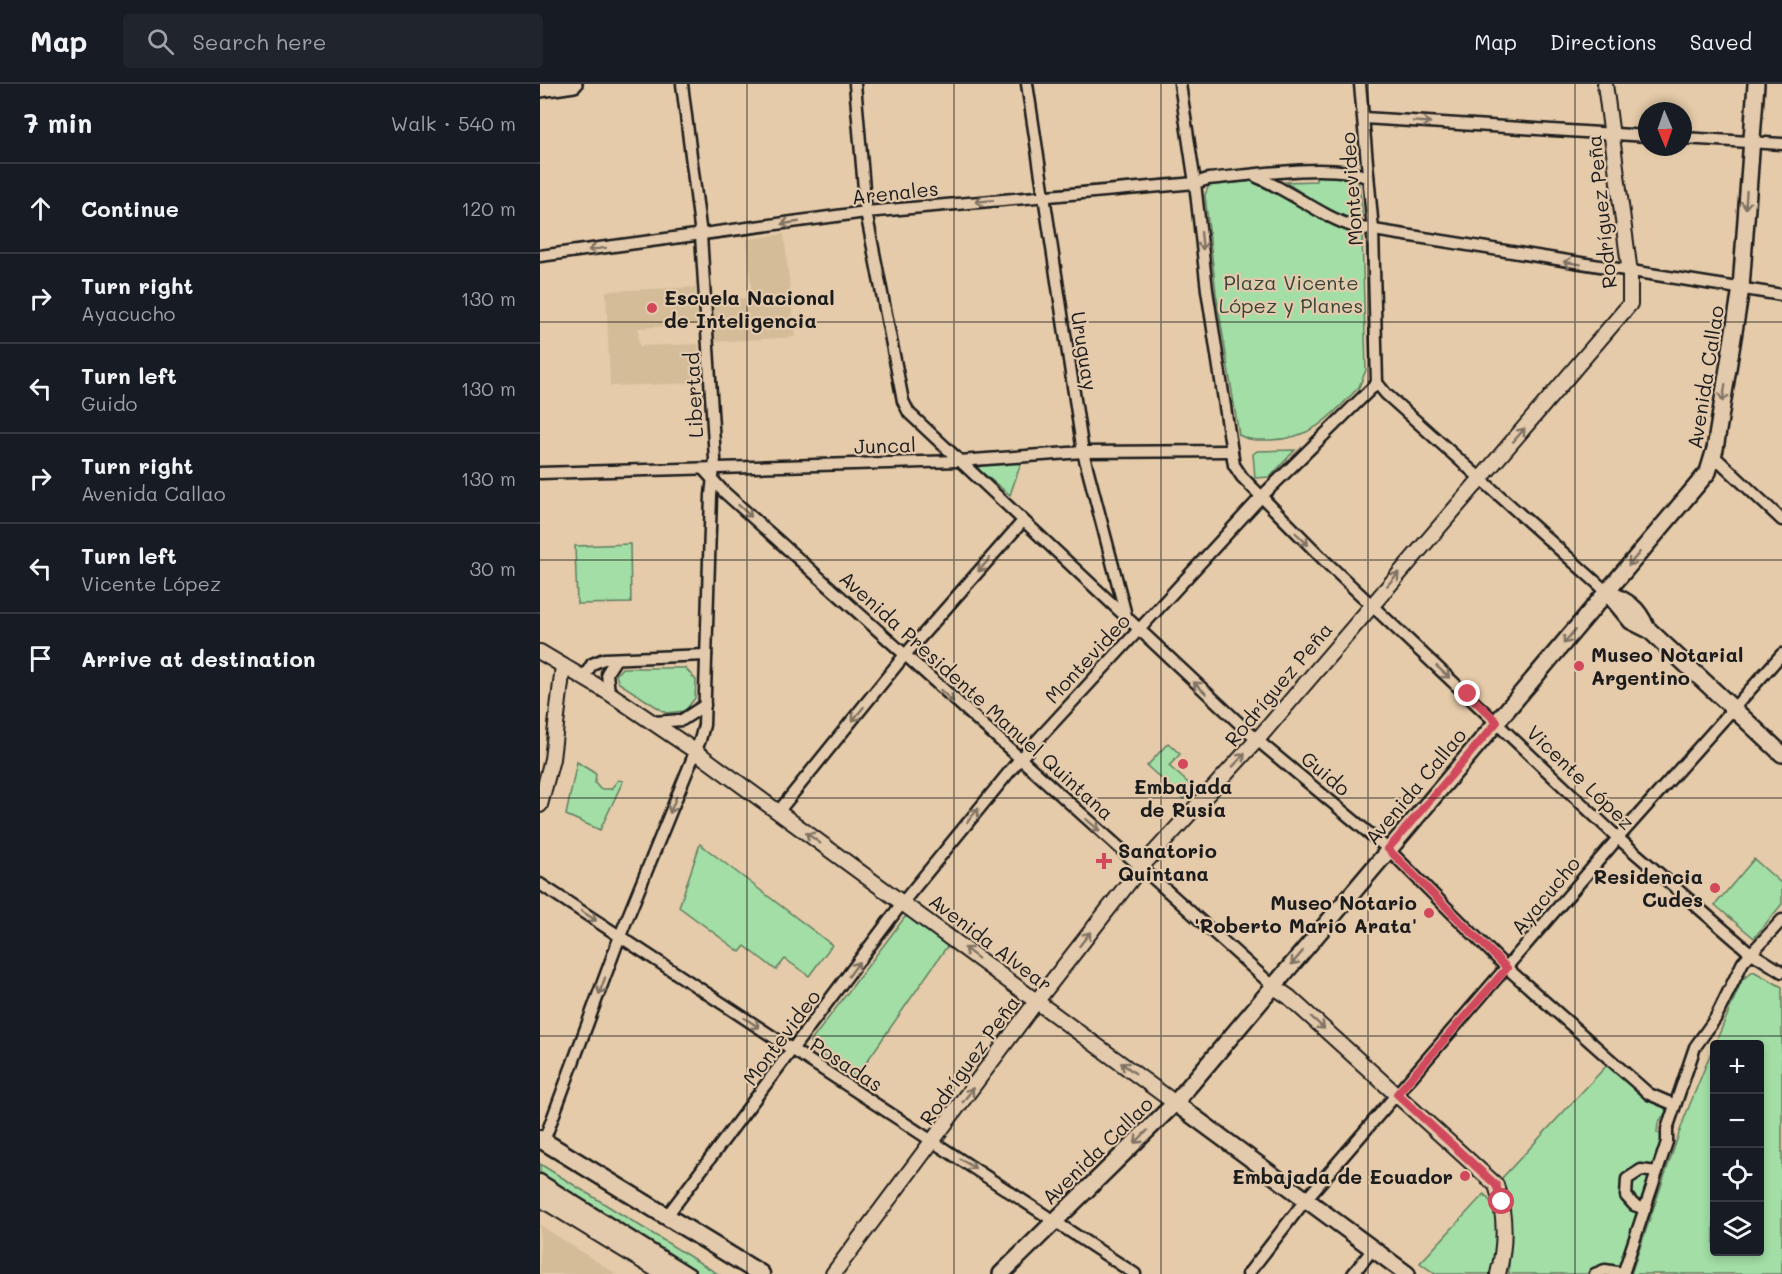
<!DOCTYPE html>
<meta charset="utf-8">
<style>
body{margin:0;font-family:Mali,sans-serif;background:#20242c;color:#f1f3f6}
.controls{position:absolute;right:18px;bottom:18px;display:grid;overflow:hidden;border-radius:6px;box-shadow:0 3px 9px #0003}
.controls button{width:54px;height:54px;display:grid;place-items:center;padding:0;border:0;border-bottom:2px solid #363941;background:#171b24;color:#f1f3f6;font:30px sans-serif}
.compass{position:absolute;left:1098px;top:18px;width:54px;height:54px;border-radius:50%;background:#171b24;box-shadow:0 3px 9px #0003;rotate:178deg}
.stop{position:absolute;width:18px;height:18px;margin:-14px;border:4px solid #d1495b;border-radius:50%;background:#fff}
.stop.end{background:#d1495b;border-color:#fff;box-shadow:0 2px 6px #0008}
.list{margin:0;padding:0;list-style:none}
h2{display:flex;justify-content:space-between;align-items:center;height:78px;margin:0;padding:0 24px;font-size:26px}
h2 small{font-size:20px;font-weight:400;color:#9ea1a6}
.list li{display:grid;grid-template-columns:39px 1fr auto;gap:18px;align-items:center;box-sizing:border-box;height:90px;padding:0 24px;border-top:2px solid #363941}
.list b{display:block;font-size:22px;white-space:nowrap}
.list p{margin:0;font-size:20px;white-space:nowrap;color:#9ea1a6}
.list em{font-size:20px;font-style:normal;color:#9ea1a6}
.icon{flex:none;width:33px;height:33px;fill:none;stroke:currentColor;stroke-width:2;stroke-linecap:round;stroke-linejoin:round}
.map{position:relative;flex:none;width:1242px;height:1190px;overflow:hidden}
header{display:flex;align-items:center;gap:36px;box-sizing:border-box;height:84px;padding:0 30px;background:#171b24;border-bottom:2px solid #363941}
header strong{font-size:28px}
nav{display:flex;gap:33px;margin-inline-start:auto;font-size:21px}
.search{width:420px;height:54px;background:#20242c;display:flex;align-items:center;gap:15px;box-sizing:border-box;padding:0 21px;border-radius:6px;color:#9ea1a6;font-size:22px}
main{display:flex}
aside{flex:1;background:#171b24}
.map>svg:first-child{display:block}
.built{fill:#d4bc99}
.green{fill:#a2dea5;stroke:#5f7d60;stroke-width:1.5}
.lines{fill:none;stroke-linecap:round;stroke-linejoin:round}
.minor-casing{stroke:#1c1c1c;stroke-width:15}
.tertiary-casing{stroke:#1c1c1c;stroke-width:18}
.secondary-casing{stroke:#1c1c1c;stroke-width:20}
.primary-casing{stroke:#1c1c1c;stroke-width:21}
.motorway-casing{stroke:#1c1c1c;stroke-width:24}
.minor{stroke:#e4caac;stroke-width:10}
.tertiary{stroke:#e4caac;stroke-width:14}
.secondary{stroke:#e4caac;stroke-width:15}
.primary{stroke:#e4caac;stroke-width:16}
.motorway{stroke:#e4caac;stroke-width:20}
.oneway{stroke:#807364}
.route{stroke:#d1495b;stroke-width:8}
.grid{fill:none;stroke:#1c1c1c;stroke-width:1.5;stroke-opacity:0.55}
.poi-dot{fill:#d1495b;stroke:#e4caac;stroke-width:2}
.labels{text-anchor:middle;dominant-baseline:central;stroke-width:4.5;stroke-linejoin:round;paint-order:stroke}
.street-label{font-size:20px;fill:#1c1c1c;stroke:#e4caac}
.park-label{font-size:20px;fill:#374337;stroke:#e4caac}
.poi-label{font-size:20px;font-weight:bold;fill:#1c1c1c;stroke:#e4caac;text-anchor:start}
</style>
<header>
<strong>Map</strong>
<div class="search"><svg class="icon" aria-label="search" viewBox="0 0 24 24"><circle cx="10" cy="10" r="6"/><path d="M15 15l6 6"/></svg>Search here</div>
<nav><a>Map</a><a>Directions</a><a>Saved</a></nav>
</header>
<main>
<aside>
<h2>7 min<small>Walk · 540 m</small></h2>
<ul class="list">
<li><svg class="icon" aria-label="ahead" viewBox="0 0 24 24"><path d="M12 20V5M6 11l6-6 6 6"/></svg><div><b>Continue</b></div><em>120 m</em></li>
<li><svg class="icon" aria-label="right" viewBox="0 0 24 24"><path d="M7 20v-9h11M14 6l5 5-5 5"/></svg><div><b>Turn right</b><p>Ayacucho</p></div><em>130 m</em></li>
<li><svg class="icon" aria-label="left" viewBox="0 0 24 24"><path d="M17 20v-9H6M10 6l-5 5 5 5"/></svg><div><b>Turn left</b><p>Guido</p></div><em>130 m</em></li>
<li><svg class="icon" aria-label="right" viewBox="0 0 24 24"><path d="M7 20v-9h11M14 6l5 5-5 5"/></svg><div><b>Turn right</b><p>Avenida Callao</p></div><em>130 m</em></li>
<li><svg class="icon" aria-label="left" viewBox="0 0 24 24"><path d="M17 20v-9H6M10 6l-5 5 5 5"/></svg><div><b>Turn left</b><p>Vicente López</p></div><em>30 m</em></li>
<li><svg class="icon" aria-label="arrive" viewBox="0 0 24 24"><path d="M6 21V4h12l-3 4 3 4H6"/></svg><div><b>Arrive at destination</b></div></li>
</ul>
</aside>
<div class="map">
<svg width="1242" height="1190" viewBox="0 0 1242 1190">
<rect width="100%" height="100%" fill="#e5cba9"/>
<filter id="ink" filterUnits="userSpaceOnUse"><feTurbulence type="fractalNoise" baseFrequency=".0167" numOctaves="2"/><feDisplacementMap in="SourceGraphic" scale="12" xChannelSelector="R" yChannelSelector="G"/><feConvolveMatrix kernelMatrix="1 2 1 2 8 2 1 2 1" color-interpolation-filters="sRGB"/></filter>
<g filter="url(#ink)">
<g class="built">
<path d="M 244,150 L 255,253 L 174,258 L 172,217 L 212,213 L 207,155 Z"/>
<path d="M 156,203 L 157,241 L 98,244 L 99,262 L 158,260 L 160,299 L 70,302 L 66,207 Z"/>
<path d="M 0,1141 L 76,1190 L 0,1190 Z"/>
</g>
<g class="green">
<path d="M 791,88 L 818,95 L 823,133 L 819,137 L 797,133 L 746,98 L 776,97 L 776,90 Z"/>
<path d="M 713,97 C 749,110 787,145 822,151 L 826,286 L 819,303 C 791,332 773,355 730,356 C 718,356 709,357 699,351 L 676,209 L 665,111 L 669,101 Z"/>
<path d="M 755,366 L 730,393 L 715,394 L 713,370 L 717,367 Z"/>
<path d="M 481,379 L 470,411 L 438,385 L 441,380 Z"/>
<path d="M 90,460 L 91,519 L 37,520 L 35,462 Z"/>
<path d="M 82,584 L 145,584 L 156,596 L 155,614 L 145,627 L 126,629 L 79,599 L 76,591 Z"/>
<path d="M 628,659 L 640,670 L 629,682 L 654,704 L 644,715 L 607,682 Z"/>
<path d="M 37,678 L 56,690 L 55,699 L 60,705 L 71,705 L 78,696 L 83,697 L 60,746 L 26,731 Z"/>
<path d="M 160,760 L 292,861 L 269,892 L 245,875 L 236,886 L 205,862 L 200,868 L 139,823 Z"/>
<path d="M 1214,775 L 1242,800 L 1242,820 L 1214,854 L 1175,821 Z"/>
<path d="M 365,833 L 370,833 L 408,861 L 316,993 L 271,964 L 271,957 Z"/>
<path d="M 1213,887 L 1242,903 L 1242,1190 L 1091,1190 L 1144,1035 L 1174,961 L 1174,1168 L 1220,1168 L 1220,960 L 1175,960 L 1202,896 Z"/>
<path d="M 1069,979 L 1123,1020 L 1126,1028 L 1118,1039 L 1117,1049 L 1127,1052 L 1083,1190 L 969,1190 L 968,1124 L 961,1095 Z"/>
<path d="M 0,1080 L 178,1190 L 159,1190 L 0,1092 Z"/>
<path d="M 944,1110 C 966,1132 957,1162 952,1190 L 895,1190 L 880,1179 Z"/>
</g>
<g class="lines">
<g class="minor-casing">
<g id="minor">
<path d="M 315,0 L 326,128 L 363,317 L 369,329 L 717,656 L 848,765 L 967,884 L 1109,1010 L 1135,1021"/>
<path d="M 487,0 L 543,368 L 587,535"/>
<path d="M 640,0 L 655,99 L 667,206 L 694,381 L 702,393 L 788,480 L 1078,754 L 1207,866 L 1242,888"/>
<path d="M 824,34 L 1107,52"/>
<path d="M 1143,54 L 1242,60"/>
<path d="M 717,93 C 751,107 780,132 815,143 L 1242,211"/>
<path d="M 0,172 L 326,128 L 655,99 L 668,95 C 707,92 796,77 828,94"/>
<path d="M 837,299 L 846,310 L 1067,508"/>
<path d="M 1174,372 L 1242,436"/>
<path d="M 164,386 L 183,407 L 733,902"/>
<path d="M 0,389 L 419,377 L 543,368 L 692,367"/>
<path d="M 44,593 L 52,580 L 64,575 L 166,571"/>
<path d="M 69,609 L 67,589 L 76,575"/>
<path d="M 114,638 L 142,636 L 165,621"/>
<path d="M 238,728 L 364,572 L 483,437"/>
<path d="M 0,800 L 595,1190"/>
<path d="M 4,1057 L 80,852 L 160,656 L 164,641 L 171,411 L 175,375 L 161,151 L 142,0"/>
<path d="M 0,1096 L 150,1190"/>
<path d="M 1105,1125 L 1094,1121 L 1086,1112 L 1087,1095 L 1101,1086 L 1117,1088"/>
<path d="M 126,1133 L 363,818 L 479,676 L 721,413 L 837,299 L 833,146 L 820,0"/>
<path d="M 708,1190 L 767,1114 L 1078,754 L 1242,570"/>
<path d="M 813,1190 L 833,1165"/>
<path d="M 1055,1190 L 1065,1186 L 1083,1189"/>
<path d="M 1083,1190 L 1127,1058 L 1127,1045 L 1155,963 L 1175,935 L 1203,878 L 1242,836"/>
</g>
</g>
<g class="tertiary-casing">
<g id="tertiary">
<path d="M 0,568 L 69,609 L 155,667 L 635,1019"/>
<path d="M 0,721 L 12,675 L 23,582"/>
<path d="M 733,902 L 749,913 L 956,1101 C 966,1131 966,1160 958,1190"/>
<path d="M 293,1190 L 496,918 L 601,783 L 717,656 L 1090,220 L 1090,189 L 1065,0"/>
</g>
</g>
<g class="secondary-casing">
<g id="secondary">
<path d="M 0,5 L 34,0"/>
<path d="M 1067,508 L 1091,537 L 1109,546 L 1242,670"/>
<path d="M 1068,509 C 1087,517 1098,523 1106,543"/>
<path d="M 635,1019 L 867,1190"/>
<path d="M 461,1190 L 635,1019 L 1168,388 L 1175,365 L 1201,204 L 1216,0"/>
</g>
</g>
<g class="primary-casing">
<path id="primary" d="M 0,1055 L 221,1190"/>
</g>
<g class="motorway-casing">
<path id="motorway" d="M 0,1111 L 129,1190"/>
</g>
<use href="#minor" class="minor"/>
<use href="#tertiary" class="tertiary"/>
<use href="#secondary" class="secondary"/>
<use href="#primary" class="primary"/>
<use href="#motorway" class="motorway"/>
</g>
<defs><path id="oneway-shaft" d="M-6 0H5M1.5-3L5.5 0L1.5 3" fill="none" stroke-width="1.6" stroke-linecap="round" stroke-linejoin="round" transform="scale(1.5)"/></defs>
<g class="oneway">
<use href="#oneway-shaft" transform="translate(882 38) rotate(4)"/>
<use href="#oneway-shaft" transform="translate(1206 116) rotate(94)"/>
<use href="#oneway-shaft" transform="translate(444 117) rotate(175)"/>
<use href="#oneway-shaft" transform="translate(250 139) rotate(172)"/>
<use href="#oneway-shaft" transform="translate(662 157) rotate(84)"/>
<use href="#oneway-shaft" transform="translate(57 165) rotate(173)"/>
<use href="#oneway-shaft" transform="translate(1032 179) rotate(-171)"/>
<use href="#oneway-shaft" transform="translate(1184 309) rotate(99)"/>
<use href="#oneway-shaft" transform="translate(979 351) rotate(-49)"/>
<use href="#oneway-shaft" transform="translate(205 427) rotate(42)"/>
<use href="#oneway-shaft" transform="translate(762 455) rotate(44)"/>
<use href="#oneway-shaft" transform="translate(1094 475) rotate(130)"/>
<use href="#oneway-shaft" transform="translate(444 481) rotate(131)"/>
<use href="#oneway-shaft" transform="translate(853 495) rotate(-49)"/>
<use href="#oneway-shaft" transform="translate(1029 553) rotate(130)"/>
<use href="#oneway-shaft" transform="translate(903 588) rotate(43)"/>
<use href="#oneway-shaft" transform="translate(660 604) rotate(-137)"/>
<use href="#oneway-shaft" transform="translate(407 612) rotate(42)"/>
<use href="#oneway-shaft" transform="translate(318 630) rotate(129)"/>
<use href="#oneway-shaft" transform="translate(699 676) rotate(-47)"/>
<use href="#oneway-shaft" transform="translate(133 721) rotate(112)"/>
<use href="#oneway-shaft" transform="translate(433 731) rotate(-51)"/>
<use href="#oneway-shaft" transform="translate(553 741) rotate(41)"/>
<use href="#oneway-shaft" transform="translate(273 754) rotate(-144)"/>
<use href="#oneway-shaft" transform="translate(49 832) rotate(33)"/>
<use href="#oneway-shaft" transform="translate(545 855) rotate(-52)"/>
<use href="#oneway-shaft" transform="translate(431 869) rotate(-143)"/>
<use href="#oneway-shaft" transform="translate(757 874) rotate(130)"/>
<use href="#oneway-shaft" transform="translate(314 885) rotate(-54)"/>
<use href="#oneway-shaft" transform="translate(62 902) rotate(110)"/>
<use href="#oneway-shaft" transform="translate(212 939) rotate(33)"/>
<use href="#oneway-shaft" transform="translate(778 939) rotate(42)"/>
<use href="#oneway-shaft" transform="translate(588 984) rotate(-144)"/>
<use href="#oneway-shaft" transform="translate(428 1011) rotate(-54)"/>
<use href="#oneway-shaft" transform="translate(601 1053) rotate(135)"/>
<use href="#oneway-shaft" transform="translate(428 1080) rotate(33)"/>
</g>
</g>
<g class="lines" filter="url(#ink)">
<path class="route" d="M 928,610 L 957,638 L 848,765 L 967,884 L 857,1010 L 956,1101 L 962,1118"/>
</g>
<path class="grid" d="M 207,0 L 207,1190M 414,0 L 414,1190M 621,0 L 621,1190M 828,0 L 828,1190M 1035,0 L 1035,1190M 0,238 L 1242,238M 0,476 L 1242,476M 0,714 L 1242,714M 0,952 L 1242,952"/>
<g class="poi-dot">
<circle cx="112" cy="224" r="6"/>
<circle cx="1039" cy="582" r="6"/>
<circle cx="643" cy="680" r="6"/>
<path d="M561 768h6v6h6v6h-6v6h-6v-6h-6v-6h6z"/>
<circle cx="1175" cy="804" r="6"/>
<circle cx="889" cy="829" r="6"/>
<circle cx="925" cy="1092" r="6"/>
</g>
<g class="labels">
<g class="street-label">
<text transform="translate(811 105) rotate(-94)">Montevideo</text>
<text transform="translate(355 108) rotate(-6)">Arenales</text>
<text transform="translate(1061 128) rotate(-96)">Rodríguez Peña</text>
<text transform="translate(545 267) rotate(81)">Uruguay</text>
<text transform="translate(1165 293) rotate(-81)">Avenida Callao</text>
<text transform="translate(153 311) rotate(-93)">Libertad</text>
<text transform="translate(345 361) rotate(-2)">Juncal</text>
<text transform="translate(547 574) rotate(-47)">Montevideo</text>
<text transform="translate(738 600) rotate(-50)">Rodríguez Peña</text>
<text transform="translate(437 611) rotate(42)">Avenida Presidente Manuel Quintana</text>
<text transform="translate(786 689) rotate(40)">Guido</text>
<text transform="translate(1041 693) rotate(44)">Vicente López</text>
<text transform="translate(875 702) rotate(-50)">Avenida Callao</text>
<text transform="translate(1005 811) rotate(-50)">Ayacucho</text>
<text transform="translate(451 858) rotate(37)">Avenida Alvear</text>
<text transform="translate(241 953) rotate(-53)">Montevideo</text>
<text transform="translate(429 976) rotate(-54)">Rodríguez Peña</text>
<text transform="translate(307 980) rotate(33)">Posadas</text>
<text transform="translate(557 1066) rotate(-44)">Avenida Callao</text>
</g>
<g class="park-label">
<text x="751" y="198">Plaza Vicente<tspan x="751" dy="23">López y Planes</tspan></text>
</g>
<g class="poi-label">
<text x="124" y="213">Escuela Nacional<tspan x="124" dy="23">de Inteligencia</tspan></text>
<text x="1051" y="570">Museo Notarial<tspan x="1051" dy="23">Argentino</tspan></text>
<text x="643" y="702" text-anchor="middle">Embajada<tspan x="643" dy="23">de Rusia</tspan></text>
<text x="578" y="766">Sanatorio<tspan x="578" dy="23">Quintana</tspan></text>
<text x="1163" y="792" text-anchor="end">Residencia<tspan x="1163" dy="23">Cudes</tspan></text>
<text x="877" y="818" text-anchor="end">Museo Notario<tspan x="877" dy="23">'Roberto Mario Arata'</tspan></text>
<text x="913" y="1092" text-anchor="end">Embajada de Ecuador</text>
</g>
</g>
</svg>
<div class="controls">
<button>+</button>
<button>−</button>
<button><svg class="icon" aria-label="locate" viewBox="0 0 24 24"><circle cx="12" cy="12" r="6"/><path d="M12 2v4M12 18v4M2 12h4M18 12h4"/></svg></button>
<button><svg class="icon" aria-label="layers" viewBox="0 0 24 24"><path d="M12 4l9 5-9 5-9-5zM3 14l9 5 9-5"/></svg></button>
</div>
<svg class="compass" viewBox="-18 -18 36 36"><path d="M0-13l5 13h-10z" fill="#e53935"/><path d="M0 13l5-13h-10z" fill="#9ea1a6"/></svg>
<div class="stop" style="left:962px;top:1118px"></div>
<div class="stop end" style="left:928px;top:610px"></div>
</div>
</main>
